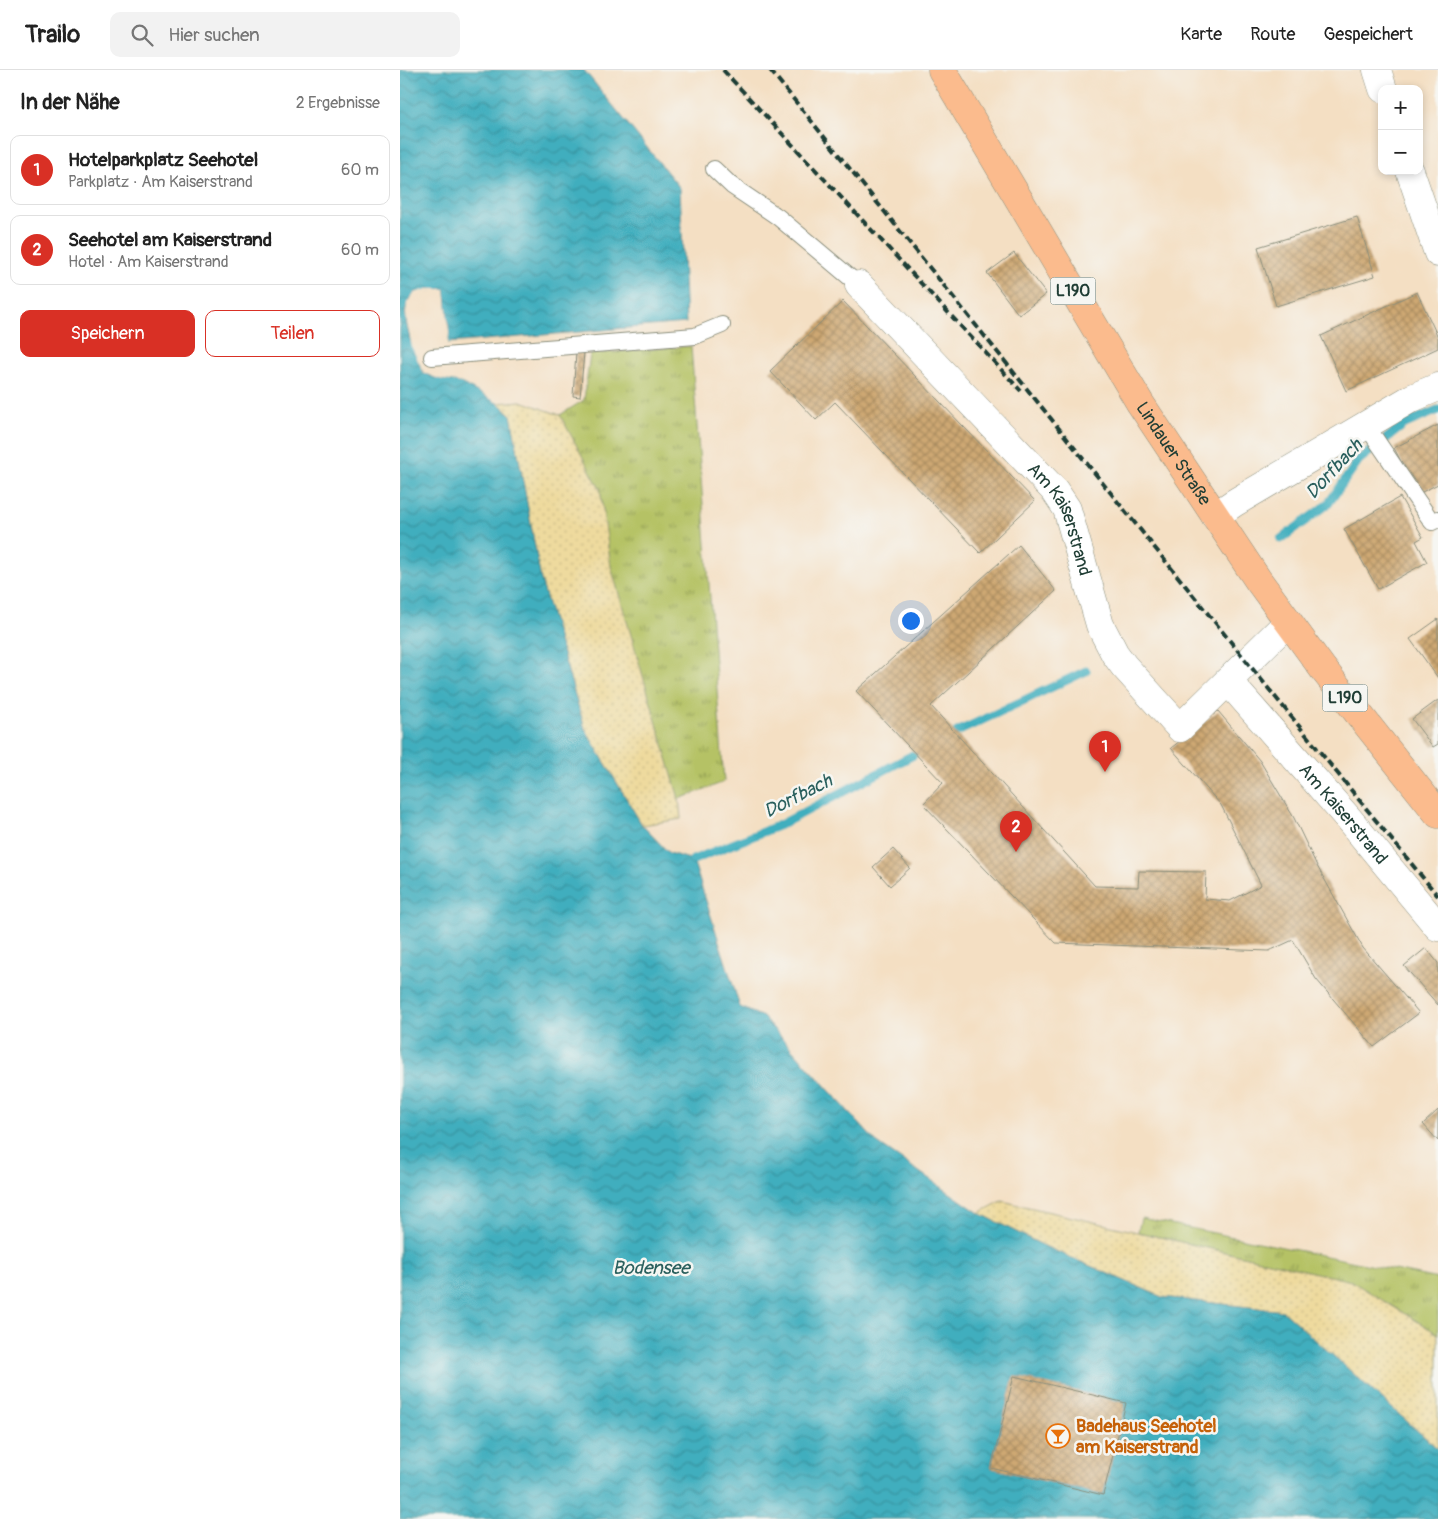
<!DOCTYPE html>
<html lang="de">
<meta charset="utf-8">
<style>
body{margin:0;font-family:Pangolin,sans-serif;background:#f2f2f2;color:#222}
.controls{position:absolute;right:15px;top:15px;display:grid;overflow:hidden;border-radius:10px;box-shadow:0 2px 8px #0003}
.controls button{width:45px;height:45px;display:grid;place-items:center;padding:0;border:0;border-bottom:1px solid #e0e0e0;background:#fff;color:#222;font:25px sans-serif}
.you{position:absolute;left:510px;top:550px;width:18px;height:18px;margin:-12px;border:4px solid #fff;border-radius:50%;background:#1a73e8;box-shadow:0 0 0 8px #1a73e833}
.badge{display:grid;place-items:center;width:32px;height:32px;border-radius:50%;background:#d93025;color:#fff;font-size:16px;font-weight:700}
.pin{position:absolute;translate:-50% -41px;filter:drop-shadow(0 1px 2px #0008)}
.pin::after{content:'';position:absolute;top:26px;width:18px;height:15px;background:inherit;clip-path:polygon(0 0,100% 0,50% 100%)}
.list{margin:0;padding:0;list-style:none}
h2{display:flex;justify-content:space-between;align-items:center;height:65px;margin:0;padding:0 20px;font-size:21px}
h2 small{font-size:16px;font-weight:400;color:#767676}
.list li{display:grid;grid-template-columns:32px 1fr auto;gap:15px;align-items:center;box-sizing:border-box;height:70px;margin:0 10px 10px;padding:0 10px;border:1px solid #e0e0e0;border-radius:10px}
.list b{display:block;font-size:19px;white-space:nowrap}
.list p{margin:0;font-size:16px;white-space:nowrap;color:#767676}
.list em{font-size:16px;font-style:normal;color:#767676}
.actions{display:flex;gap:10px;padding:15px 20px}
.actions a{flex:1;padding:11px 0;border:1px solid #d93025;border-radius:10px;text-align:center;font-size:18px;color:#d93025}
.actions .main{background:#d93025;color:#fff}
.icon{flex:none;width:28px;height:28px;fill:none;stroke:currentColor;stroke-width:2;stroke-linecap:round;stroke-linejoin:round}
.map{position:relative;flex:none;width:1038px;height:1449px;overflow:hidden}
header{display:flex;align-items:center;gap:30px;box-sizing:border-box;height:70px;padding:0 25px;background:#fff;border-bottom:1px solid #e0e0e0}
header strong{font-size:24px}
nav{display:flex;gap:28px;margin-inline-start:auto;font-size:18px}
.search{width:350px;height:45px;background:#f2f2f2;display:flex;align-items:center;gap:12px;box-sizing:border-box;padding:0 18px;border-radius:10px;color:#767676;font-size:19px}
main{display:flex}
aside{flex:1;background:#fff}
.map>svg:first-child{display:block}
.grass{fill:url(#grass-tufts);stroke:#6a804c}
.sand{fill:url(#sand-dots);stroke:#868c69}
.water{fill:url(#water-waves);stroke:#307679;fill-rule:evenodd}
.pier{fill:#f4dfc3}
.lines{fill:none;stroke-linecap:round;stroke-linejoin:round}
.stream{stroke:#41aebe;stroke-width:9}
.building{fill:url(#building-cross-hatch)}
.lane-casing{stroke:#8a8e7c;stroke-width:18}
.street-casing{stroke:#8a8e7c;stroke-width:29}
.primary-casing{stroke:#8a8e7c;stroke-width:29}
.lane{stroke:#fff;stroke-width:16}
.street{stroke:#fff;stroke-width:28}
.primary{stroke:#fbbb8d;stroke-width:28}
.rail{stroke:#1f3d34;stroke-width:4;stroke-dasharray:8 4;stroke-linecap:butt}
.labels{text-anchor:middle;dominant-baseline:central;stroke-width:5;stroke-linejoin:round;paint-order:stroke}
.shield{fill:#f6f6f2;stroke:#60746d;stroke-width:1}
.shield-label{font-size:16px;font-weight:bold;fill:#1f3d34}
.street-label{font-size:18px;fill:#1f3d34;stroke:#f6f6f2}
.food-label{font-size:18px;font-weight:bold;fill:#c56008;stroke:#f6f6f2;text-anchor:start}
.water-label{font-size:19px;font-style:italic;fill:#295f5d;stroke:#f6f6f2}
</style>
<header>
<strong>Trailo</strong>
<div class="search"><svg class="icon" aria-label="search" viewBox="0 0 24 24"><circle cx="10" cy="10" r="6"/><path d="M15 15l6 6"/></svg>Hier suchen</div>
<nav><a>Karte</a><a>Route</a><a>Gespeichert</a></nav>
</header>
<main>
<aside>
<h2>In der Nähe<small>2 Ergebnisse</small></h2>
<ul class="list">
<li><span class="badge">1</span><div><b>Hotelparkplatz Seehotel</b><p>Parkplatz · Am Kaiserstrand</p></div><em>60 m</em></li>
<li><span class="badge">2</span><div><b>Seehotel am Kaiserstrand</b><p>Hotel · Am Kaiserstrand</p></div><em>60 m</em></li>
</ul>
<div class="actions"><a class="main">Speichern</a><a>Teilen</a></div>
</aside>
<div class="map">
<svg width="1038" height="1449" viewBox="0 0 1038 1449">
<defs>
<pattern id="grass-tufts" width="24" height="20" patternUnits="userSpaceOnUse" patternTransform="scale(1.25)"><rect width="24" height="20" fill="#b5c265"/><path d="M3 7l-1-3M5 7V3M7 7l1-3M15 17l-1-3M17 17v-4M19 17l1-3" fill="none" stroke="#939f54"/></pattern>
<pattern id="sand-dots" width="8" height="8" patternUnits="userSpaceOnUse" patternTransform="scale(1.25)"><rect width="8" height="8" fill="#eeda9e"/><path d="M2 2h.1M6 6h.1" fill="none" stroke="#ccbc89" stroke-width="1.8" stroke-linecap="round"/></pattern>
<pattern id="water-waves" width="16" height="10" patternUnits="userSpaceOnUse" patternTransform="scale(1.25)"><rect width="16" height="10" fill="#41aebe"/><path d="M0 5q4-4 8 0t8 0" fill="none" stroke="#368f9b"/></pattern>
<pattern id="building-cross-hatch" width="8" height="8" patternUnits="userSpaceOnUse" patternTransform="scale(1.25)"><rect width="8" height="8" fill="#cea873"/><path d="M0 0l8 8M0 8l8-8" fill="none" stroke="#a78a5f"/></pattern>
</defs>
<rect width="100%" height="100%" fill="#f6f6f2"/>
<filter id="ink" filterUnits="userSpaceOnUse"><feTurbulence type="fractalNoise" baseFrequency=".02" numOctaves="2"/><feDisplacementMap in="SourceGraphic" scale="10" xChannelSelector="R" yChannelSelector="G"/><feConvolveMatrix kernelMatrix="1 2 1 2 8 2 1 2 1" color-interpolation-filters="sRGB"/></filter>
<filter id="wash" filterUnits="userSpaceOnUse"><feTurbulence type="fractalNoise" baseFrequency=".0096" numOctaves="4" result="noise"/><feDisplacementMap in="SourceGraphic" scale="20" xChannelSelector="R" yChannelSelector="G"/><feGaussianBlur stdDeviation="1.12" result="paint"/><feColorMatrix in="noise" values="0 0 0 0 0 0 0 0 0 0 0 0 0 0 0 0 0 1.4 0 .05"/><feComposite in="paint" operator="in"/></filter>
<g filter="url(#wash)">
<rect width="100%" height="100%" fill="#f4dfc3"/>
<g class="grass">
<path d="M 291,276 L 324,712 L 279,729 L 211,497 L 200,419 L 160,345 L 184,330 L 190,284 Z"/>
<path d="M 741,1148 L 1038,1209 L 1038,1264 L 951,1211 L 738,1162 Z"/>
</g>
<g class="sand">
<path d="M 121,331 L 160,345 L 200,419 L 211,497 L 279,729 L 281,749 L 242,755 L 185,659 L 141,510 L 111,346 L 98,333 Z"/>
<path d="M 602,1131 L 951,1211 L 1038,1264 L 1038,1379 L 883,1241 L 762,1227 L 644,1176 L 579,1143 Z"/>
</g>
<path class="water" d="M 0,0 L 184,0 L 280,118 L 286,253 L 48,273 L 49,263 L 45,219 L 15,223 C 13,226 9,229 8,233 C 0,249 16,287 24,303 L 40,309 L 62,313 L 98,333 L 111,345 L 141,510 L 185,659 L 242,755 L 269,783 L 293,790 L 340,937 L 363,947 L 476,1072 L 579,1143 L 644,1176 L 762,1227 L 883,1241 L 1038,1379 L 1038,1449 L 0,1449 ZM 614,1306 L 725,1334 L 703,1425 L 591,1398 Z"/>
<path class="pier" d="M 27,219 L 45,219 L 49,263 L 48,275 L 46,273 L 47,263 L 43,221 L 27,222 L 16,225 L 9,234 L 8,244 L 14,278 L 26,301 L 40,307 L 63,310 L 101,333 L 98,333 L 62,313 L 39,309 L 24,303 L 12,278 L 6,244 L 7,233 L 15,223 Z"/>
<g class="lines">
<g class="stream">
<path d="M 881,469 L 928,434 L 959,390 L 1005,354 L 1038,340"/>
<path d="M 557,662 L 686,601"/>
<path d="M 293,790 L 380,755 L 513,685"/>
</g>
</g>
<g id="blocks">
<g class="building">
<path d="M 957,147 L 975,206 L 876,236 L 858,177 Z"/>
<path d="M 614,183 L 646,224 L 619,245 L 587,203 Z"/>
<path d="M 1017,222 L 1038,267 L 1038,278 L 946,321 L 921,266 Z"/>
<path d="M 443,231 L 635,431 L 580,483 L 435,332 L 416,350 L 370,301 Z"/>
<path d="M 176,282 L 184,283 L 180,327 L 173,326 Z"/>
<path d="M 1038,355 L 1038,414 L 1018,424 L 994,378 Z"/>
<path d="M 1000,427 L 1023,467 L 1016,471 L 1027,492 L 978,519 L 944,459 Z"/>
<path d="M 619,475 L 656,521 L 531,636 L 695,816 L 738,817 L 739,801 L 806,802 L 805,829 L 830,831 L 861,815 L 821,735 L 771,678 L 818,641 L 860,691 L 894,748 L 917,796 L 963,878 L 1019,943 L 974,977 L 916,909 L 893,870 L 869,881 L 656,873 L 523,734 L 543,713 L 456,621 Z"/>
<path d="M 1038,549 L 1038,608 L 1010,569 Z"/>
<path d="M 1038,630 L 1038,674 L 1033,677 L 1012,649 Z"/>
<path d="M 493,779 L 510,798 L 490,816 L 473,797 Z"/>
<path d="M 1026,878 L 1038,893 L 1038,935 L 1004,896 Z"/>
<path d="M 1038,1040 L 1038,1071 L 1023,1054 Z"/>
<path d="M 614,1306 L 726,1333 L 703,1425 L 591,1398 Z"/>
</g>
</g>
</g>
<g filter="url(#ink)">
<use href="#blocks" fill-opacity="0" stroke="#8a8e7c" stroke-width="1"/>
<g class="lines">
<g class="lane-casing">
<g id="lane">
<path d="M 314,99 L 332,116 L 378,147 L 459,215"/>
<path d="M 32,287 L 295,266 L 322,255"/>
<path d="M 966,355 L 1032,452 L 1038,449"/>
</g>
</g>
<g class="street-casing">
<g id="street">
<path d="M 977,0 L 983,19"/>
<path d="M 1010,101 L 1038,183"/>
<path id="s1" d="M 459,215 L 655,421 L 667,439 L 700,555 L 715,584 L 724,596 L 780,658 L 888,552"/>
<path d="M 815,446 L 834,433 L 1012,328 L 1038,317"/>
<path id="s2" d="M 828,611 L 947,747 L 1038,857"/>
</g>
</g>
<g class="primary-casing">
<g id="primary">
<path id="s3" d="M 542,0 L 740,333 L 858,510 L 923,599 L 1038,744"/>
</g>
</g>
<use href="#lane" class="lane"/>
<use href="#street" class="street"/>
<use href="#primary" class="primary"/>
<g class="rail">
<path d="M 323,0 L 621,321"/>
<path d="M 370,0 C 593,275 813,553 1038,826"/>
</g>
</g>
</g>
<defs>
<g id="bar-ring" transform="scale(1.25)"><circle r="9.5" fill="#f6f6f2" stroke="#e8710a" stroke-width="1.5"/><path d="M-6-5H6L.8 .8V4.5H3.5V6h-7V4.5H-.8V.8Z" fill="#e8710a"/></g>
</defs>
<g fill-rule="evenodd">
<use href="#bar-ring" x="658" y="1366"/>
</g>
<g class="labels">
<g class="shield">
<rect x="650.5" y="207.5" width="45" height="27" rx="4"/>
<rect x="922.5" y="614.5" width="45" height="27" rx="4"/>
</g>
<g class="shield-label">
<text x="673" y="221">L190</text>
<text x="945" y="628">L190</text>
</g>
<g class="street-label">
<text stroke="none"><textPath href="#s3" startOffset="448">Lindauer Straße</textPath></text>
<text stroke="none"><textPath href="#s1" startOffset="312">Am Kaiserstrand</textPath></text>
<text stroke="none"><textPath href="#s2" startOffset="176">Am Kaiserstrand</textPath></text>
</g>
<g class="food-label">
<text x="676" y="1356">Badehaus Seehotel<tspan x="676" dy="21">am Kaiserstrand</tspan></text>
</g>
<g class="water-label">
<text transform="translate(934 399) rotate(-47)">Dorfbach</text>
<text transform="translate(398 726) rotate(-27)">Dorfbach</text>
<text x="251" y="1198">Bodensee</text>
</g>
</g>
</svg>
<div class="controls">
<button>+</button>
<button>−</button>
</div>
<div class="you"></div>
<div class="pin badge" style="left:705px;top:702px">1</div>
<div class="pin badge" style="left:616px;top:782px">2</div>
</div>
</main>
